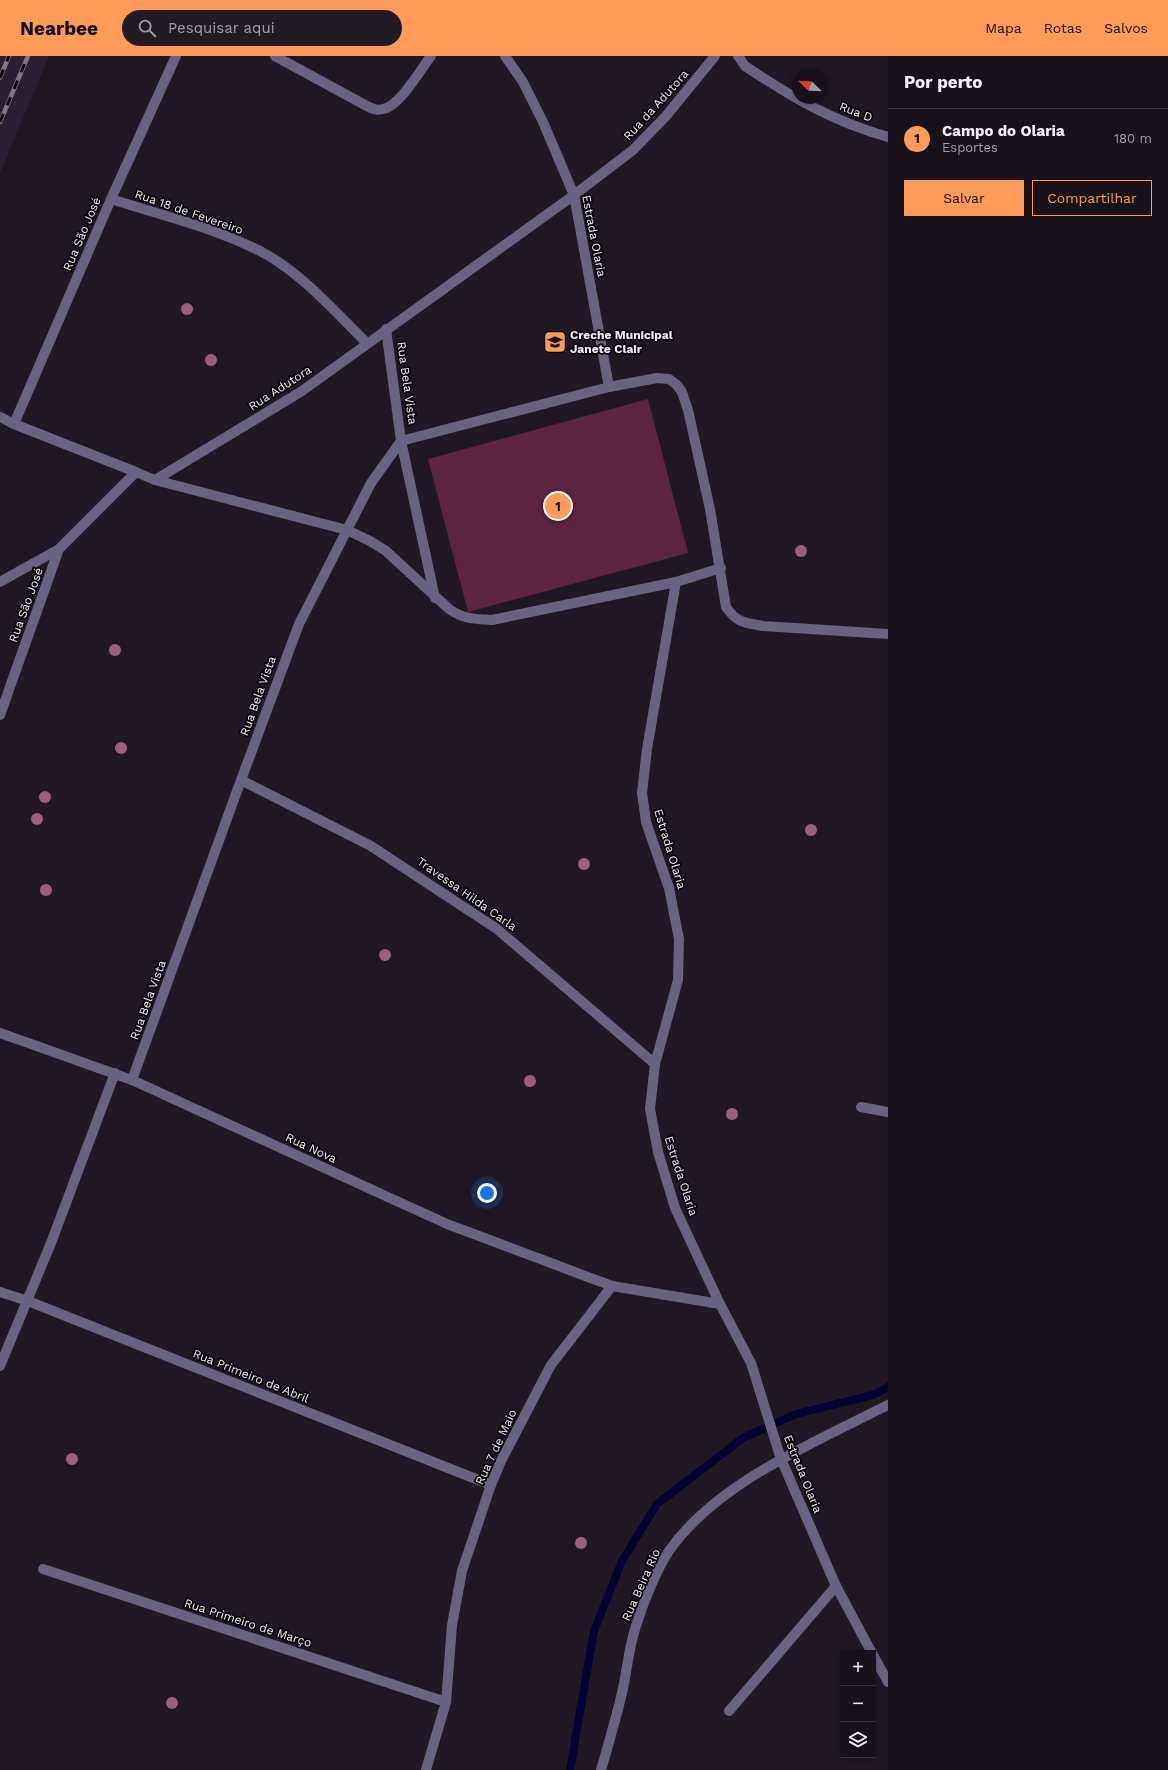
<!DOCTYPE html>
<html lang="pt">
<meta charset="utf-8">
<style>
body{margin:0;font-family:"Work Sans",sans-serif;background:#211c24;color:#f1f3f6}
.controls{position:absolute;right:12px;bottom:12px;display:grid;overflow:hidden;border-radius:0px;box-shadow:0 2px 6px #0003}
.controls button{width:36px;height:36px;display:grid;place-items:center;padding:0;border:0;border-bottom:1px solid #36323a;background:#18131b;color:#f1f3f6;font:20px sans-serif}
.compass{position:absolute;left:792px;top:12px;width:36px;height:36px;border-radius:50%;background:#18131b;box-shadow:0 2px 6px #0003;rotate:294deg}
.you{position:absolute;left:487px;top:1137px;width:14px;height:14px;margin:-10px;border:3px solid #fff;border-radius:50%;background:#1a73e8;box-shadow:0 0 0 6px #1a73e833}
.badge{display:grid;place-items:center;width:26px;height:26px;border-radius:50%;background:#fe9b59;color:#111;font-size:13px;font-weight:700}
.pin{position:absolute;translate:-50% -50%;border:2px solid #fff;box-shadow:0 1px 4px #0006}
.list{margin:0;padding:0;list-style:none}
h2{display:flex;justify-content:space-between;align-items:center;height:52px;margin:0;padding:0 16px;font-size:17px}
h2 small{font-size:13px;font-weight:400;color:#9f9ea3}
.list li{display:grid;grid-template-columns:26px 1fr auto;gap:12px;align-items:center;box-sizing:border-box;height:60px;padding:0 16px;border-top:1px solid #36323a}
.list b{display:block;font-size:15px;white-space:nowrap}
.list p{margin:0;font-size:13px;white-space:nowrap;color:#9f9ea3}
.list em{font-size:13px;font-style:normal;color:#9f9ea3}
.actions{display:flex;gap:8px;padding:12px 16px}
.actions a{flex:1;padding:9px 0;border:1px solid #fe9b59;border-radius:0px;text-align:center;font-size:14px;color:#fe9b59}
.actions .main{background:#fe9b59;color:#111}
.icon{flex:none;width:22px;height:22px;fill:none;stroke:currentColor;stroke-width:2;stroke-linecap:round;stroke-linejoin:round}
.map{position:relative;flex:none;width:888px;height:1714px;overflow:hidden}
header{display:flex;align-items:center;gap:24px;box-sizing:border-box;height:56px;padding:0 20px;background:#fe9b59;color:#111}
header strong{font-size:19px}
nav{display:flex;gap:22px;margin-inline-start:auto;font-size:14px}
.search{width:280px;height:36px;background:#211c24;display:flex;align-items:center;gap:10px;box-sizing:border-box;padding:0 14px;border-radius:22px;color:#9f9ea3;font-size:15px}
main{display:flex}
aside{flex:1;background:#18131b}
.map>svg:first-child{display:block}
.built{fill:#2b2031}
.green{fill:#5c243f}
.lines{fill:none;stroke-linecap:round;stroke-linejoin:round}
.stream{stroke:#050032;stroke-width:8}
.minor{stroke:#68637e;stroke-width:10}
.rail-casing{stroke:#7f7983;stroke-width:4.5}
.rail{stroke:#08060a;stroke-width:3;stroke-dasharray:9;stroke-linecap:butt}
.tree{fill:#9a607d}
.labels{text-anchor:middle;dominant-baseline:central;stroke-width:3.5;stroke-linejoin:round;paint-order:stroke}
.street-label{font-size:12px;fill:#f1ecf4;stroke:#08060a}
.poi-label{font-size:12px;font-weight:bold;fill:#f1ecf4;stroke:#08060a;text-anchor:start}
</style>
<header>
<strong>Nearbee</strong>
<div class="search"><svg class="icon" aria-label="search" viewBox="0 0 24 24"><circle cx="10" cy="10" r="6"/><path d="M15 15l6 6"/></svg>Pesquisar aqui</div>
<nav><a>Mapa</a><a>Rotas</a><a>Salvos</a></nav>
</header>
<main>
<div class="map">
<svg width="888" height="1714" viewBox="0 0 888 1714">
<rect width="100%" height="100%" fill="#201924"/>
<path class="built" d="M 0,0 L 49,0 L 0,117 Z"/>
<path class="green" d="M 648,343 L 688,497 L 468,556 L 428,403 Z"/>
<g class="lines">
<path class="stream" d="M 570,1714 L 594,1575 L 622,1505 L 657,1448 L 743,1382 L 796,1358 L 873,1339 L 888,1331"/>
<g class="minor">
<path d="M 275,0 L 365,49 C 371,52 376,55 383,53 C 399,51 421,13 431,0"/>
<path d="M 505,0 L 523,26 L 543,66 L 574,139 L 609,331"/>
<path d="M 738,0 L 745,10 C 793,42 832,65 888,81"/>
<path d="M 111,143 C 164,160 221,173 269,200 C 306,222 336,257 367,287"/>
<path d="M 386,273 L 401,385 L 435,542"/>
<path d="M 0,361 L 14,368 L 136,416"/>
<path d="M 14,368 L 111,143 L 176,0"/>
<path d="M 401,385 L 609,331 L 657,322 L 669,323 L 677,329 L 682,336 L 688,354 L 710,453 L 726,551 C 737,567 745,567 763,570 L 888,578"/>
<path d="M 155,424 L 347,474 L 370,485 L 386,495 L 449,553 C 463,563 475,563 492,564 L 676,526 L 721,512"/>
<path d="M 0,526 L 59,493 L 136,416 L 155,424 L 302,335 L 574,139 L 633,94 L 666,60 L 715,0"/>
<path d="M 676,526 L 647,693 L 642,737 L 646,766 L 669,832 L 679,883 L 678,924 L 655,1008 L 650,1053 L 658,1096 L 675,1152 L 720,1248 L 751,1307 L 781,1403 L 836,1530 L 872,1597"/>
<path d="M 0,659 L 59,493"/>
<path d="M 241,724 L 371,790 L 497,873 L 655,1008"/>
<path d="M 0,977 L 132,1024 L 447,1168 L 612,1230"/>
<path d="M 132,1024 L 241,724 L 299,568 L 371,427 L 401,385"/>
<path d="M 861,1051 L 888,1056"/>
<path d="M 0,1236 L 28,1245 L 491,1429"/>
<path d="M 0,1310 L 51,1187 L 115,1017"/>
<path d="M 43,1513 L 446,1646"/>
<path d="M 873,1599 L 888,1626"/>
<path d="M 729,1655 L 836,1530"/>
<path d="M 426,1714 L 446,1646 L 452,1569 L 462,1515 L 491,1429 L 501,1405 L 551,1309 L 612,1230 L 720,1248"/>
<path d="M 601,1714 C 608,1690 615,1666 621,1641 C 627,1618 628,1593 636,1570 C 643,1548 656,1514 669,1495 C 716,1427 815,1386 888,1349"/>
</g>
<g class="rail-casing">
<g id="rail">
<path d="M 0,22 L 9,0"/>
<path d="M 0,66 L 28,0"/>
</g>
</g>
<use href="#rail" class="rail"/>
</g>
<g class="tree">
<circle cx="187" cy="253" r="6"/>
<circle cx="211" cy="304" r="6"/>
<circle cx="801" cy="495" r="6"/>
<circle cx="115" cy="594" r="6"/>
<circle cx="121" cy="692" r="6"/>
<circle cx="45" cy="741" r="6"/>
<circle cx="37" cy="763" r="6"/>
<circle cx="811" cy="774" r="6"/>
<circle cx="584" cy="808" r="6"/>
<circle cx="46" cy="834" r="6"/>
<circle cx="385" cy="899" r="6"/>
<circle cx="530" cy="1025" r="6"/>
<circle cx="732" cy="1058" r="6"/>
<circle cx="72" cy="1403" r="6"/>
<circle cx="581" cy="1487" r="6"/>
<circle cx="172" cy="1647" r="6"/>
</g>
<defs>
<g id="school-square" transform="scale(1.15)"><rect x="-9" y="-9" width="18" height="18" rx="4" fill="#fe9b59" stroke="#08060a"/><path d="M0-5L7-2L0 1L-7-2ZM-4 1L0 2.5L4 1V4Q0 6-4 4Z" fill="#111"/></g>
</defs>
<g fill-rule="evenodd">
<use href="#school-square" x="555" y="286"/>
</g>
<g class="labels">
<g class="street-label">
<text transform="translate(656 49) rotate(-48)">Rua da Adutora</text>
<text transform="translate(856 56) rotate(21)">Rua D</text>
<text transform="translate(189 156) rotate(19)">Rua 18 de Fevereiro</text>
<text transform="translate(82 178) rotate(-67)">Rua São José</text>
<text transform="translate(594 180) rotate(79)">Estrada Olaria</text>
<text transform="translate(407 327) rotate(82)">Rua Bela Vista</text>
<text transform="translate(280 332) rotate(-33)">Rua Adutora</text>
<text transform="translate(26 549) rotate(-70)">Rua São José</text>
<text transform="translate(258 640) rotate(-70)">Rua Bela Vista</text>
<text transform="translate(670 793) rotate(73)">Estrada Olaria</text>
<text transform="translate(467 838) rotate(35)">Travessa Hilda Carla</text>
<text transform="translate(148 944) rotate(-70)">Rua Bela Vista</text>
<text transform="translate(311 1092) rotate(25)">Rua Nova</text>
<text transform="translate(681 1120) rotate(72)">Estrada Olaria</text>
<text transform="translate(251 1320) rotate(22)">Rua Primeiro de Abril</text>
<text transform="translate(496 1391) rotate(-65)">Rua 7 de Maio</text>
<text transform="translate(803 1418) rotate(68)">Estrada Olaria</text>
<text transform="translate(641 1529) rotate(-66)">Rua Beira Rio</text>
<text transform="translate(248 1567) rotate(18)">Rua Primeiro de Março</text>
</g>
<g class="poi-label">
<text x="570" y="279">Creche Municipal<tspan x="570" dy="14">Janete Clair</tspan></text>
</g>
</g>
</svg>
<div class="controls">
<button>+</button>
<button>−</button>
<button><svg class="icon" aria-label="layers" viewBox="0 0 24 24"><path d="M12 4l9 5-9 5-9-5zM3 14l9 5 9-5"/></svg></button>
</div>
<svg class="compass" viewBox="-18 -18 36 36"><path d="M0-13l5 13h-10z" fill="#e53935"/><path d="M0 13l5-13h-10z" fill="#9f9ea3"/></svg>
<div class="you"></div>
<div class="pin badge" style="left:558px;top:450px">1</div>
</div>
<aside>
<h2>Por perto<small></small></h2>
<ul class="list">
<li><span class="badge">1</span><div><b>Campo do Olaria</b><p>Esportes</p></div><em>180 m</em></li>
</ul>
<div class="actions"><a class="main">Salvar</a><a>Compartilhar</a></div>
</aside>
</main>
